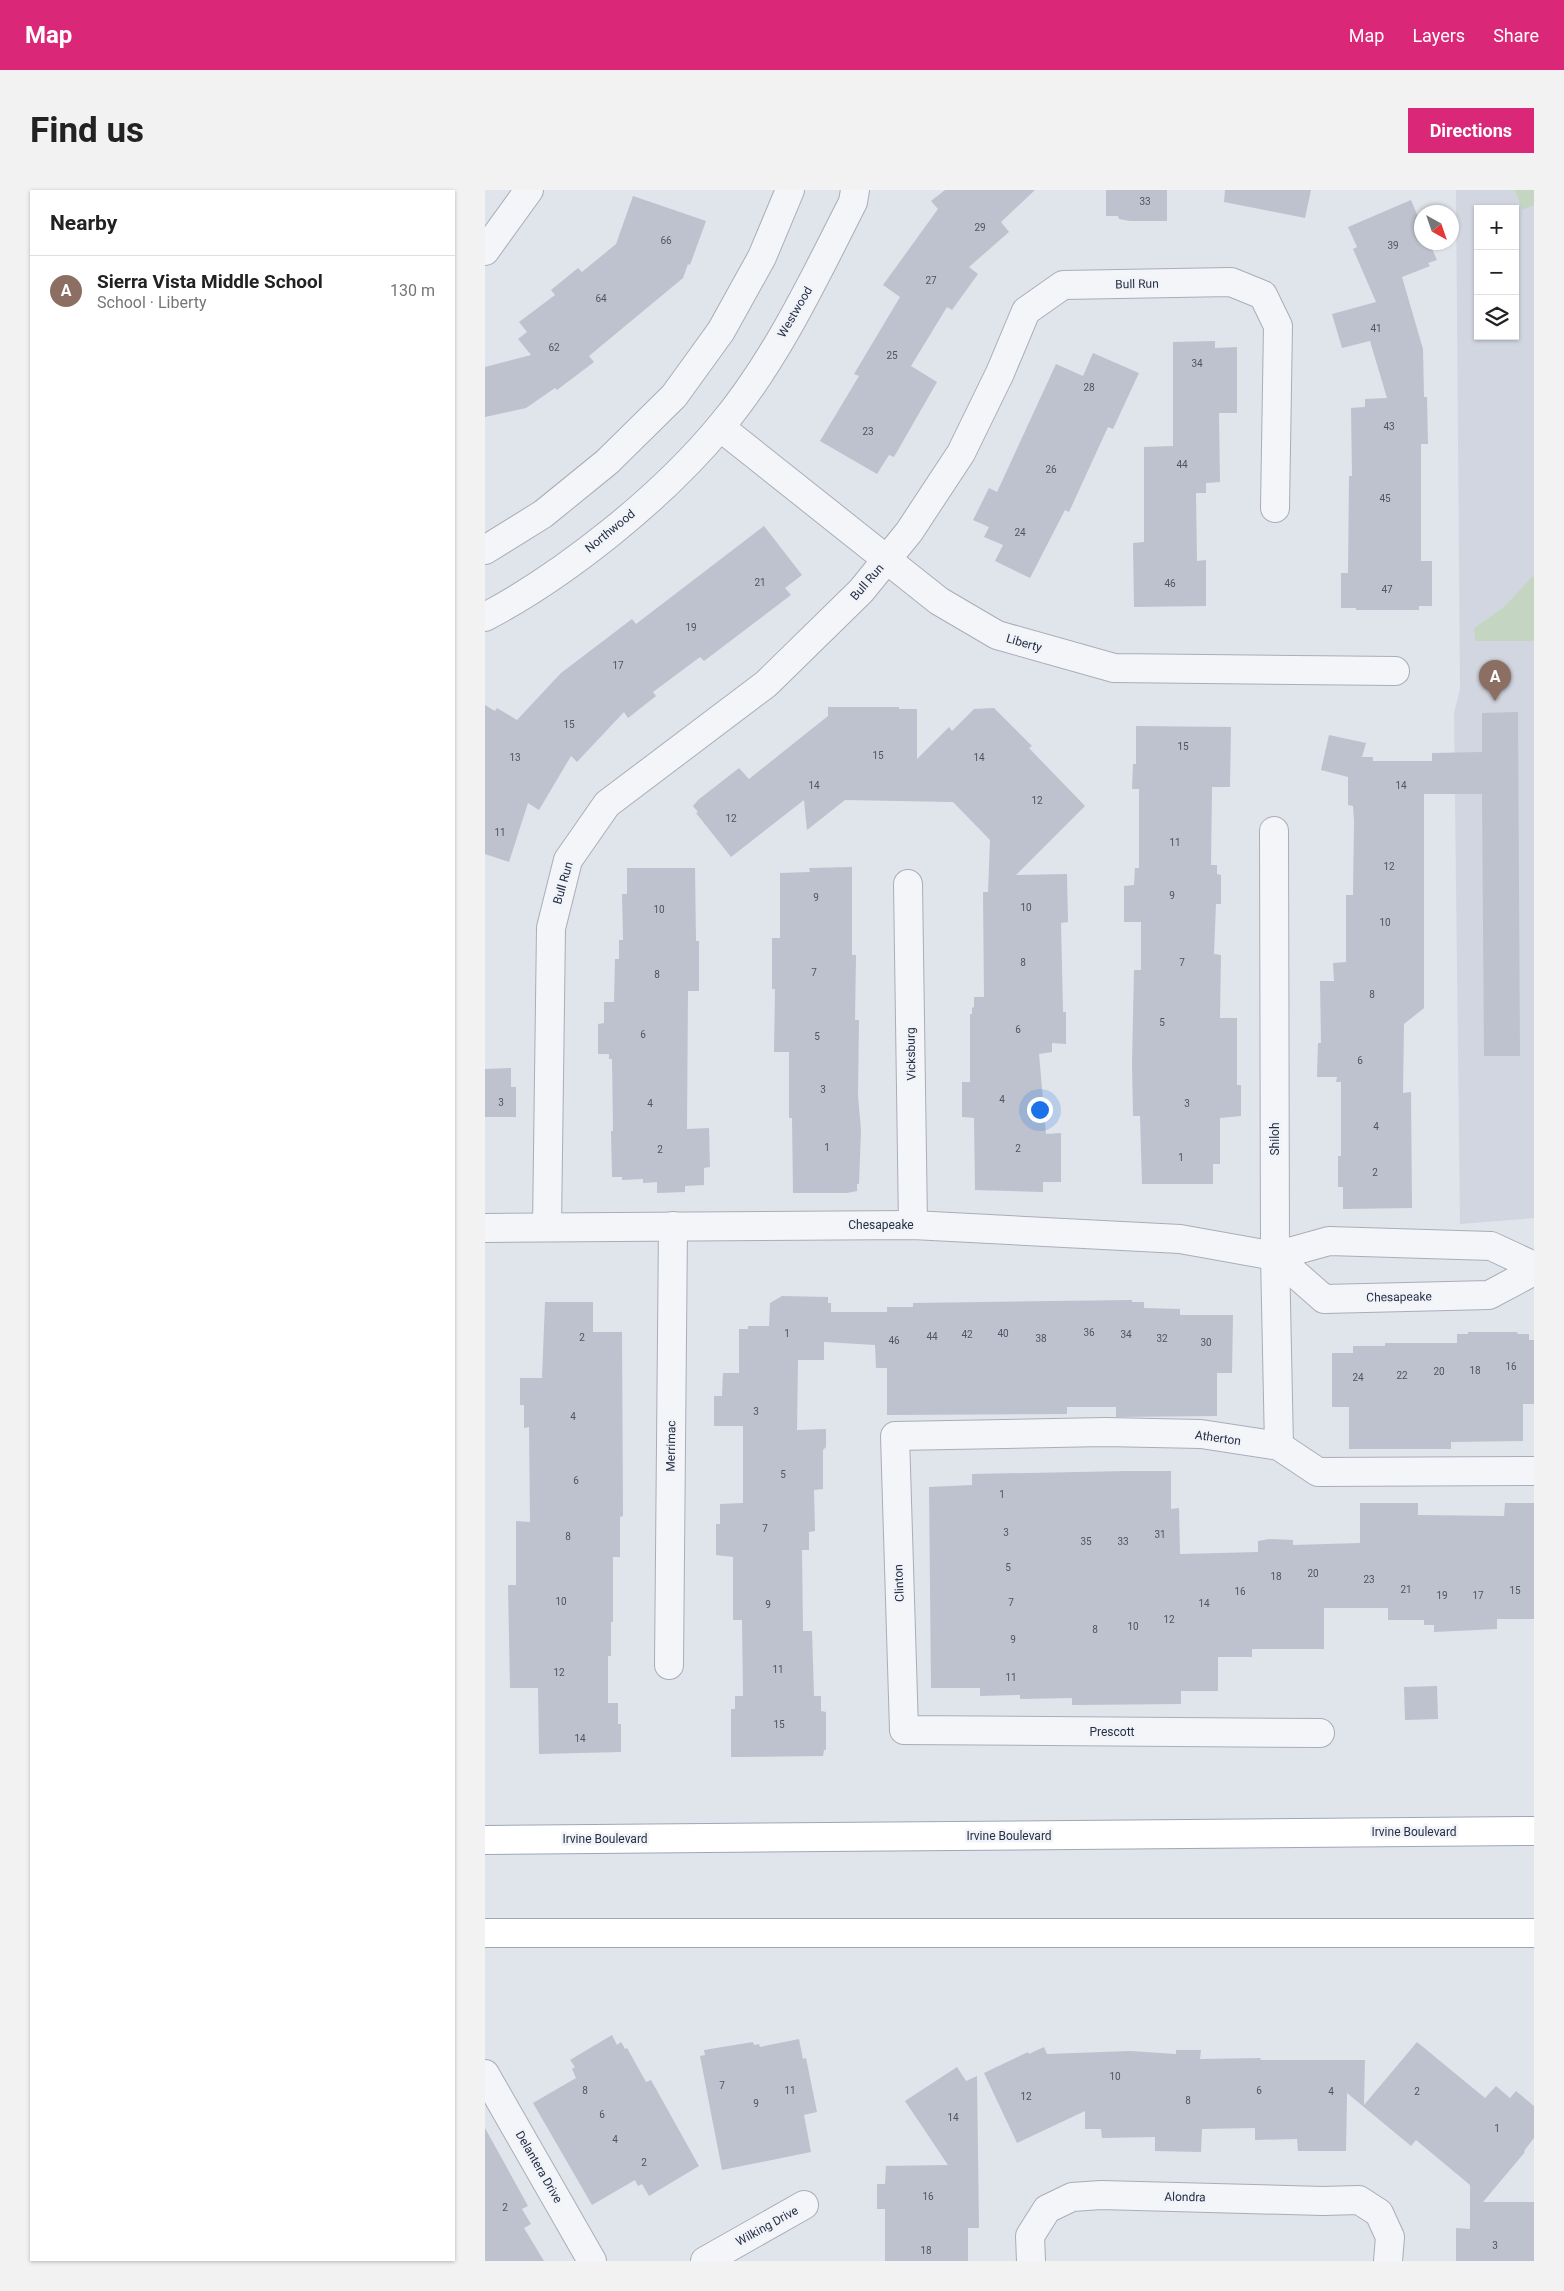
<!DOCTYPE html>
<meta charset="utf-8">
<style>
body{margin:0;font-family:Roboto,sans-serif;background:#f2f2f2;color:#222}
.controls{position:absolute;right:15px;top:15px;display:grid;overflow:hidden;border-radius:0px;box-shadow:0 1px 4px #0004}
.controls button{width:45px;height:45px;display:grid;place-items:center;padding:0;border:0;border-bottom:1px solid #e0e0e0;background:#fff;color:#222;font:25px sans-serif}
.compass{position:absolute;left:929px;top:15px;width:45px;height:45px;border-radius:50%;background:#fff;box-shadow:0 1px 4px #0004;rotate:140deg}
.you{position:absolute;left:554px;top:919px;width:18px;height:18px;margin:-12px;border:4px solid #fff;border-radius:50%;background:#1a73e8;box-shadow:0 0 0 8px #1a73e833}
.badge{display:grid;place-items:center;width:32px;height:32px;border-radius:50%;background:#db2777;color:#fff;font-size:16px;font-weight:700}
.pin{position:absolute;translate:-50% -41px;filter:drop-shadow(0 1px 2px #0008)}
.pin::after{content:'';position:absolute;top:26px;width:18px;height:15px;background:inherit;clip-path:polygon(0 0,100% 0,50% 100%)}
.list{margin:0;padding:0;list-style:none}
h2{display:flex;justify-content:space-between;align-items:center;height:65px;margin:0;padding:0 20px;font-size:21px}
h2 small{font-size:16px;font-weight:400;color:#767676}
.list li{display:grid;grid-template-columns:32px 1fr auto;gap:15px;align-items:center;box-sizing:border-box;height:70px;padding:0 20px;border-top:1px solid #e0e0e0}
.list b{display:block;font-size:19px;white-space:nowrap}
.list p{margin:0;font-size:16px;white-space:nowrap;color:#767676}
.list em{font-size:16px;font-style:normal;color:#767676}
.icon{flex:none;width:28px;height:28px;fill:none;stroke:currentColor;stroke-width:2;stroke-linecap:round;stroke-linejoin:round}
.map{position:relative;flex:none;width:1049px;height:2071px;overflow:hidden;border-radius:0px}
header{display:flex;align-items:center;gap:30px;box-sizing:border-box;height:70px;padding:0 25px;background:#db2777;color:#fff}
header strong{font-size:24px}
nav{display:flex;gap:28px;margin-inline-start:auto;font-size:18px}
.intro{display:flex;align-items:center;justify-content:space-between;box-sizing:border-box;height:120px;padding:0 30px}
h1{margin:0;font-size:35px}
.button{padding:12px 22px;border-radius:0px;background:#db2777;color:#fff;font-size:18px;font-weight:700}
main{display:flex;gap:30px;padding:0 30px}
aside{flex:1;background:#fff;border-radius:0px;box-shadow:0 1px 4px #0004}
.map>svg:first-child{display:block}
.built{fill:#d2d6e0;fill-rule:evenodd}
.green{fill:#c4d6c1}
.building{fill:#bdc2ce}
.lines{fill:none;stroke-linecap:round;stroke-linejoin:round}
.minor-casing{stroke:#a8aeb9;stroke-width:30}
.tertiary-casing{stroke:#a8aeb9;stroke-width:30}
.primary-casing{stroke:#9ea7b8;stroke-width:30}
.minor{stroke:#f4f5f9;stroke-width:28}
.tertiary{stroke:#f4f5f9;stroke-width:28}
.primary{stroke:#fff;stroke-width:28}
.labels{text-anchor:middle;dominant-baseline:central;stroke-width:5;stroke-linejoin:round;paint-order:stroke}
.number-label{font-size:10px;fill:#4c5466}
.street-label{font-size:12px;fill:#272f44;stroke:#f0f3f8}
</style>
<header>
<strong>Map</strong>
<nav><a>Map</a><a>Layers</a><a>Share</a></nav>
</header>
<div class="intro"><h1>Find us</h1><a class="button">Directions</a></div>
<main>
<aside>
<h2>Nearby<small></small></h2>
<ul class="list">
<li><span class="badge" style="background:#8d6e63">A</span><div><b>Sierra Vista Middle School</b><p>School · Liberty</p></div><em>130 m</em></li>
</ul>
</aside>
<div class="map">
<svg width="1049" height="2071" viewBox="0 0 1049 2071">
<rect width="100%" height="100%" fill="#e0e4eb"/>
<path class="built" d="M 971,0 L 1049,0 L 1049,1028 L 975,1034 L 969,523 L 975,499 ZM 993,19 L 1030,19 L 1030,146 L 993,146 Z"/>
<g class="green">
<path d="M 1030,0 L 1049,0 L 1049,15 L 1037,20 Z"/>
<path d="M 1049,385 L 1049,451 L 990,451 L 989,438 L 1018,418 Z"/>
</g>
<g class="building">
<path d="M 460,0 L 550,0 L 516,32 L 524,42 L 484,77 L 493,84 L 467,120 L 462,117 L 426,176 L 452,192 L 409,267 L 404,265 L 392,284 L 335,251 L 374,186 L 369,184 L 415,107 L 398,95 L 453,19 L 446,11 Z"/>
<path d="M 621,0 L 682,0 L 682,31 L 645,31 L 634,29 L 633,26 L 621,26 Z"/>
<path d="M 740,0 L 826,0 L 820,28 L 739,12 Z"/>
<path d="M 148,6 L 221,31 L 205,75 L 203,74 L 198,88 L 104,166 L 109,172 L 72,200 L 70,198 L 41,218 L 0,227 L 0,177 L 46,165 L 33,149 L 42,142 L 34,132 L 70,105 L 66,100 L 93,78 L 97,82 L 131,54 Z"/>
<path d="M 926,10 L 936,34 L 936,52 L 944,52 L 952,70 L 943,73 L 945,76 L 917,87 L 938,159 L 939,207 L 942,207 L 943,254 L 936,254 L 936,371 L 947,371 L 947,416 L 934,416 L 934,420 L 871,420 L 871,418 L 856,418 L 856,383 L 863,383 L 864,286 L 867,286 L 866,218 L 880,217 L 880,209 L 902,208 L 885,151 L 857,158 L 847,124 L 891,112 L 868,59 L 872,57 L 863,37 Z"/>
<path d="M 730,151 L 730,158 L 752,157 L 752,223 L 734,223 L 735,292 L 721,293 L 721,303 L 711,303 L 712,371 L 721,370 L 721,416 L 649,417 L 648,353 L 659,352 L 659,257 L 688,256 L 688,152 Z"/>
<path d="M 608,163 L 654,183 L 628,239 L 623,237 L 584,322 L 580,320 L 545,388 L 510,371 L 518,355 L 499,347 L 504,337 L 488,330 L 504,298 L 512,302 L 571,174 L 598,186 Z"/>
<path d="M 279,336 L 317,385 L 300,398 L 306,405 L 219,471 L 215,467 L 168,502 L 171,506 L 143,528 L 139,522 L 92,572 L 86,566 L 54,620 L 43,613 L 24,672 L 0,664 L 0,515 L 10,521 L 12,518 L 32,530 L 76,483 L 147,429 L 151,434 Z"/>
<path d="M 343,517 L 414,517 L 414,519 L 432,519 L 432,569 L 464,537 L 467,541 L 489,519 L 509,518 L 547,556 L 544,558 L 600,616 L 531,685 L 582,684 L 583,732 L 576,733 L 578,822 L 581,822 L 581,854 L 567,853 L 567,862 L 554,864 L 561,944 L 576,943 L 576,992 L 558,992 L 558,1002 L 490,1000 L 489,928 L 477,927 L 477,892 L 485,892 L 485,824 L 487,824 L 487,818 L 489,817 L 489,807 L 499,807 L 498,702 L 503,702 L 505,650 L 468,612 L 360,610 L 322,640 L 319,610 L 246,667 L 211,623 L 213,622 L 208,616 L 213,610 L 254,578 L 264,589 L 343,526 Z"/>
<path d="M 1033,522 L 1035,866 L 999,866 L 997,604 L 939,604 L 939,818 L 919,834 L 918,903 L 926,902 L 927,1018 L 858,1019 L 858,997 L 853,997 L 853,966 L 856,966 L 856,892 L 851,892 L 852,887 L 832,887 L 833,853 L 836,853 L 835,791 L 849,791 L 848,773 L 861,772 L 861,705 L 868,705 L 869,631 L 868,616 L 863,615 L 863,587 L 836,580 L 844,545 L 881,553 L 877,567 L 888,567 L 888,571 L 947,571 L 947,563 L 997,562 L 997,523 Z"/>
<path d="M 651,536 L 746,537 L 745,597 L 727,597 L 726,675 L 732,675 L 732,684 L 736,685 L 736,714 L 731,714 L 729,764 L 736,765 L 735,828 L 752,828 L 752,895 L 756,895 L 756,926 L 735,928 L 735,974 L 728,974 L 728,994 L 657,994 L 655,926 L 648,926 L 647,874 L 649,780 L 656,780 L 656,732 L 639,732 L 639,696 L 649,695 L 650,678 L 654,678 L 654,599 L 647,599 L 648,574 L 651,574 Z"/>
<path d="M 367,677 L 367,765 L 371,765 L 370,830 L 374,830 L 373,905 L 376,940 L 374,994 L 372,994 L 372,1001 L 362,1003 L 308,1003 L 307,928 L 304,928 L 304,862 L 289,862 L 290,799 L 287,799 L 287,748 L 295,748 L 295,683 L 325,682 L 324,678 Z"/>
<path d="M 142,678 L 210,678 L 211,751 L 214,751 L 214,801 L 203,801 L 202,939 L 224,938 L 225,977 L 219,978 L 219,995 L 200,996 L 200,1002 L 172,1003 L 172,992 L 158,993 L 158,989 L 137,990 L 137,987 L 127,987 L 126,941 L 128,941 L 127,869 L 124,869 L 124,864 L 113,864 L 113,834 L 119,833 L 119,812 L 129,812 L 130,769 L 134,769 L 134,750 L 138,750 L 137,704 L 142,704 Z"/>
<path d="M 26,878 L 26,897 L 31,897 L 31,927 L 0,927 L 0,879 Z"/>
<path d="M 297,1106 L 343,1107 L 343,1113 L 346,1113 L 346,1122 L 402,1122 L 402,1117 L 428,1117 L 428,1113 L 647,1110 L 647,1112 L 659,1112 L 659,1118 L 695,1119 L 695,1125 L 748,1125 L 747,1183 L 732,1183 L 732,1226 L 631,1227 L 631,1217 L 582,1217 L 582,1224 L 402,1225 L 402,1178 L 391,1178 L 390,1155 L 339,1152 L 339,1170 L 313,1170 L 312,1240 L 341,1239 L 341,1257 L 338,1260 L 338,1299 L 329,1300 L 330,1341 L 324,1342 L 324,1360 L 317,1360 L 318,1441 L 327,1441 L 329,1506 L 336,1506 L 336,1521 L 341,1522 L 341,1560 L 339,1560 L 338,1566 L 246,1567 L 246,1519 L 250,1519 L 250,1506 L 258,1506 L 257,1430 L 248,1430 L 248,1367 L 231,1365 L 231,1334 L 235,1334 L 235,1314 L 258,1313 L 258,1236 L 229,1236 L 229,1206 L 237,1206 L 238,1183 L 254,1183 L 254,1139 L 263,1139 L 263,1136 L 284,1136 L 285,1113 Z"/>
<path d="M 60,1112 L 108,1112 L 108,1142 L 137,1142 L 138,1326 L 135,1327 L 135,1367 L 128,1367 L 128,1432 L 126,1432 L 126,1466 L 123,1466 L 123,1513 L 133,1513 L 133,1534 L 136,1534 L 136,1562 L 54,1564 L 53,1498 L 25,1498 L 23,1395 L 31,1395 L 31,1331 L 45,1332 L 44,1237 L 39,1238 L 39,1215 L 35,1215 L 35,1188 L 57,1188 Z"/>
<path d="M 983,1142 L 1032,1142 L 1033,1144 L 1044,1144 L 1044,1150 L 1049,1150 L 1049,1214 L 1038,1214 L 1038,1251 L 966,1252 L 966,1259 L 864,1259 L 864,1217 L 847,1217 L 847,1163 L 868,1163 L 868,1156 L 900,1156 L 900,1153 L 972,1153 L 972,1144 L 983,1144 Z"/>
<path d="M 642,1281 L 686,1281 L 686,1319 L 694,1318 L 695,1364 L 773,1362 L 773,1351 L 784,1349 L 808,1350 L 808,1355 L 875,1353 L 875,1313 L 933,1313 L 933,1325 L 1019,1326 L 1020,1313 L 1049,1313 L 1049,1429 L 1012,1429 L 1012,1439 L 949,1442 L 949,1435 L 939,1435 L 939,1430 L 903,1430 L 903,1418 L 839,1418 L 839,1459 L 767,1459 L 767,1467 L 733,1467 L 733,1501 L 696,1501 L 696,1514 L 587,1515 L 587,1508 L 535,1509 L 535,1505 L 495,1506 L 495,1498 L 446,1498 L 444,1297 L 487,1295 L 487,1284 Z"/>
<path d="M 952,1496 L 953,1529 L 920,1530 L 919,1497 Z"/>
<path d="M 127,1845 L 132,1855 L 136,1852 L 140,1859 L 142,1858 L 161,1892 L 166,1890 L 214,1976 L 164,2006 L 157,1994 L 153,1996 L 150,1990 L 107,2015 L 48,1913 L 91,1888 L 87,1879 L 90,1877 L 85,1870 Z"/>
<path d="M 314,1849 L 318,1869 L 321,1868 L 332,1922 L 319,1925 L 326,1962 L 237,1980 L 215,1866 L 220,1865 L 219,1860 L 268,1852 L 269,1855 L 274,1854 L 275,1857 Z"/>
<path d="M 932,1852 L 1000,1908 L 1011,1896 L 1025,1908 L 1031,1901 L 1049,1916 L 1049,1948 L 1039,1961 L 1040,1962 L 998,2012 L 1049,2012 L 1049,2071 L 971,2071 L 971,2038 L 985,2039 L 985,1995 L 931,1950 L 926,1956 L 862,1903 L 861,1961 L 813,1961 L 812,1949 L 770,1950 L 770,1938 L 717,1939 L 716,1962 L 670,1961 L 670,1947 L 617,1948 L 616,1939 L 600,1939 L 600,1921 L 532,1953 L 499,1883 L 543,1862 L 544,1864 L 559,1857 L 562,1864 L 645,1861 L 691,1864 L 691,1860 L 716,1860 L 715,1869 L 775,1868 L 776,1870 L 880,1870 L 879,1915 Z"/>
<path d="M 472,1877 L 481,1891 L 492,1886 L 494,2038 L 483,2038 L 483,2071 L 400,2071 L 400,2019 L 392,2019 L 392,1994 L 400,1994 L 401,1976 L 463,1975 L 420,1911 Z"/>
<path d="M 0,1938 L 43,2016 L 37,2019 L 46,2034 L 39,2038 L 59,2071 L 0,2071 Z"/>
</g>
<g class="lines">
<g class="minor-casing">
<g id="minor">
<path d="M 0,61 L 44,0"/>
<path d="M 235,237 L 454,411 L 512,445 L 629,478 L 910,481"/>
<path d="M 789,641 L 790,1066 L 794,1256"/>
<path d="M 423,694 L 428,1035"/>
<path d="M 62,1037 L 66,738 L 83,670 L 122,614 L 281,494 L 376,401 L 424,342 L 476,263 L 515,183 L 541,121 L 578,95 L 746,92 L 778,105 L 793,136 L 790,318"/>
<path d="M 0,1038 L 428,1035 L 695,1049 L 790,1066 L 844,1051 L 1006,1056 L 1049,1076"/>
<path d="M 790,1066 L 839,1109 L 1004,1105 L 1049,1081"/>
<path d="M 184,1475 L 188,1036"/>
<path d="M 835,1543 L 419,1540 L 410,1246 L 620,1242 L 716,1244 L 794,1256 L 833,1282 L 1049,1281"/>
<path d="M 0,1884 L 107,2071"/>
<path d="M 220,2071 L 319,2015"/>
<path d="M 546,2071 L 545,2046 L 562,2019 L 587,2007 L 616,2005 L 838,2011 L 874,2010 L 894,2023 L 905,2047 L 903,2071"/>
</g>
</g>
<g class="tertiary-casing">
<g id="tertiary">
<path d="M 0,360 L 58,324 L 122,272 L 189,206 L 236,141 L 277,67 L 305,0"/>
<path d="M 0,427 C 81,384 176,308 235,237 C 290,172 330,87 368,12 L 370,0"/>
</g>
</g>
<g class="primary-casing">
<g id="primary">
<path d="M 0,1650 L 1049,1641"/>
<path d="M 0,1743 L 1049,1743"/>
</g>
</g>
<use href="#minor" class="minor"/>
<use href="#tertiary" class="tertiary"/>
<use href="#primary" class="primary"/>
</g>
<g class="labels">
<g class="number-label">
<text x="660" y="11">33</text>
<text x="495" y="37">29</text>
<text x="181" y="50">66</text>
<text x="908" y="55">39</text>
<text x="446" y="90">27</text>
<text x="116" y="108">64</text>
<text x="891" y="138">41</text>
<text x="69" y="157">62</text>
<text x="407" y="165">25</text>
<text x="712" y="173">34</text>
<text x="604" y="197">28</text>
<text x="904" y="236">43</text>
<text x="383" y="241">23</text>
<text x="697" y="274">44</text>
<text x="566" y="279">26</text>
<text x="900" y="308">45</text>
<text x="535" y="342">24</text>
<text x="275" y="392">21</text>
<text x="685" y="393">46</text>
<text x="902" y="399">47</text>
<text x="206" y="437">19</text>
<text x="133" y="475">17</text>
<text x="84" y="534">15</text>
<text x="698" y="556">15</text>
<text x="393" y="565">15</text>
<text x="30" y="567">13</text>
<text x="494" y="567">14</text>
<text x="329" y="595">14</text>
<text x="916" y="595">14</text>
<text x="552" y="610">12</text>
<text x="246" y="628">12</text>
<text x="15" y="642">11</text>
<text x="690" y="652">11</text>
<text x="904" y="676">12</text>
<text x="687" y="705">9</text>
<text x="331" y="707">9</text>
<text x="541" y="717">10</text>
<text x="174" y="719">10</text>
<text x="900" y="732">10</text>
<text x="538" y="772">8</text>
<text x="697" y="772">7</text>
<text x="329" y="782">7</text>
<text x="172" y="784">8</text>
<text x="887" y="804">8</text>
<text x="677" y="832">5</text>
<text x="533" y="839">6</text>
<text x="158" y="844">6</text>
<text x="332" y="846">5</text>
<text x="875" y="870">6</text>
<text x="338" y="899">3</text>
<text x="517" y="909">4</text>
<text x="16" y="912">3</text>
<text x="165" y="913">4</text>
<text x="702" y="913">3</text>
<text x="891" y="936">4</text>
<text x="342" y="957">1</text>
<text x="533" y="958">2</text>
<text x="175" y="959">2</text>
<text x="696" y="967">1</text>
<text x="890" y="982">2</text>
<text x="604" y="1142">36</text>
<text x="302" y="1143">1</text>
<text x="518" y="1143">40</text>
<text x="482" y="1144">42</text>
<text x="641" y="1144">34</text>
<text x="447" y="1146">44</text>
<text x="97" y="1147">2</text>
<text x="556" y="1148">38</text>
<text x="677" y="1148">32</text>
<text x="409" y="1150">46</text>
<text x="721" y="1152">30</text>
<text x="1026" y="1176">16</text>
<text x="990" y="1180">18</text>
<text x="954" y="1181">20</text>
<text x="917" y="1185">22</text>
<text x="873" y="1187">24</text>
<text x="271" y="1221">3</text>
<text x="88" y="1226">4</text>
<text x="298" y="1284">5</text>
<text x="91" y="1290">6</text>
<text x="517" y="1304">1</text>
<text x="280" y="1338">7</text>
<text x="521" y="1342">3</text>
<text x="675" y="1344">31</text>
<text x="83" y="1346">8</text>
<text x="601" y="1351">35</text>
<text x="638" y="1351">33</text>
<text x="523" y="1377">5</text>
<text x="828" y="1383">20</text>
<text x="791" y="1386">18</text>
<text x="884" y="1389">23</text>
<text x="921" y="1399">21</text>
<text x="1030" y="1400">15</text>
<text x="755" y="1401">16</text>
<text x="957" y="1405">19</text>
<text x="993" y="1405">17</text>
<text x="76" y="1411">10</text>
<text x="526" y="1412">7</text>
<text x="719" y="1413">14</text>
<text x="283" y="1414">9</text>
<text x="684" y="1429">12</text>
<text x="648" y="1436">10</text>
<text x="610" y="1439">8</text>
<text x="528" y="1449">9</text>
<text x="293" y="1479">11</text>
<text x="74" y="1482">12</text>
<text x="526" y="1487">11</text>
<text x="294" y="1534">15</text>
<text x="95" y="1548">14</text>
<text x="630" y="1886">10</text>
<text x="237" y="1895">7</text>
<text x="100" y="1900">8</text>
<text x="305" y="1900">11</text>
<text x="774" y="1900">6</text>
<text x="846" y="1901">4</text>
<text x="932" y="1901">2</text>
<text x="541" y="1906">12</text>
<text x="703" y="1910">8</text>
<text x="271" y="1913">9</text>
<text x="117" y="1924">6</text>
<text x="468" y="1927">14</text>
<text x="1012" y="1938">1</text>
<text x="130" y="1949">4</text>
<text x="159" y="1972">2</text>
<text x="443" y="2006">16</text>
<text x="20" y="2017">2</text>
<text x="1010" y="2055">3</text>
<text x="441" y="2060">18</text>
</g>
<g class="street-label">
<text transform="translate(652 94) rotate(-1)">Bull Run</text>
<text transform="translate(310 122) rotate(-60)">Westwood</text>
<text transform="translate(125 341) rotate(-39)">Northwood</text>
<text transform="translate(382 392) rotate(-49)">Bull Run</text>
<text transform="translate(539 453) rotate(16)">Liberty</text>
<text transform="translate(78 693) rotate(-74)">Bull Run</text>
<text transform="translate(426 864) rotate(-91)">Vicksburg</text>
<text transform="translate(790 949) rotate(-90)">Shiloh</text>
<text x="396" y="1035">Chesapeake</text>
<text transform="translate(914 1107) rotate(-1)">Chesapeake</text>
<text transform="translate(733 1248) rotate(8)">Atherton</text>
<text transform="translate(186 1256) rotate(-89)">Merrimac</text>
<text transform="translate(414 1393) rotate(-92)">Clinton</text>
<text x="627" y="1542">Prescott</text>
<text x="929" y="1642">Irvine Boulevard</text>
<text x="524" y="1646">Irvine Boulevard</text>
<text x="120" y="1649">Irvine Boulevard</text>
<text transform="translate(54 1977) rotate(60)">Delantera Drive</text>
<text transform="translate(700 2007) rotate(1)">Alondra</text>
<text transform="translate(282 2036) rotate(-29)">Wilking Drive</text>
</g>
</g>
</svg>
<div class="controls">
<button>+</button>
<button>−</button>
<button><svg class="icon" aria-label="layers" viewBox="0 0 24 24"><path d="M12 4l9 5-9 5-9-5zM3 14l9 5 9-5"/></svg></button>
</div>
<svg class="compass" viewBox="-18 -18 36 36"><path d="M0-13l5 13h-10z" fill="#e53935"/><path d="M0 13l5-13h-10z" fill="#767676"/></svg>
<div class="you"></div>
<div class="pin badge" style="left:1010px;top:511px;background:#8d6e63">A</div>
</div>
</main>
